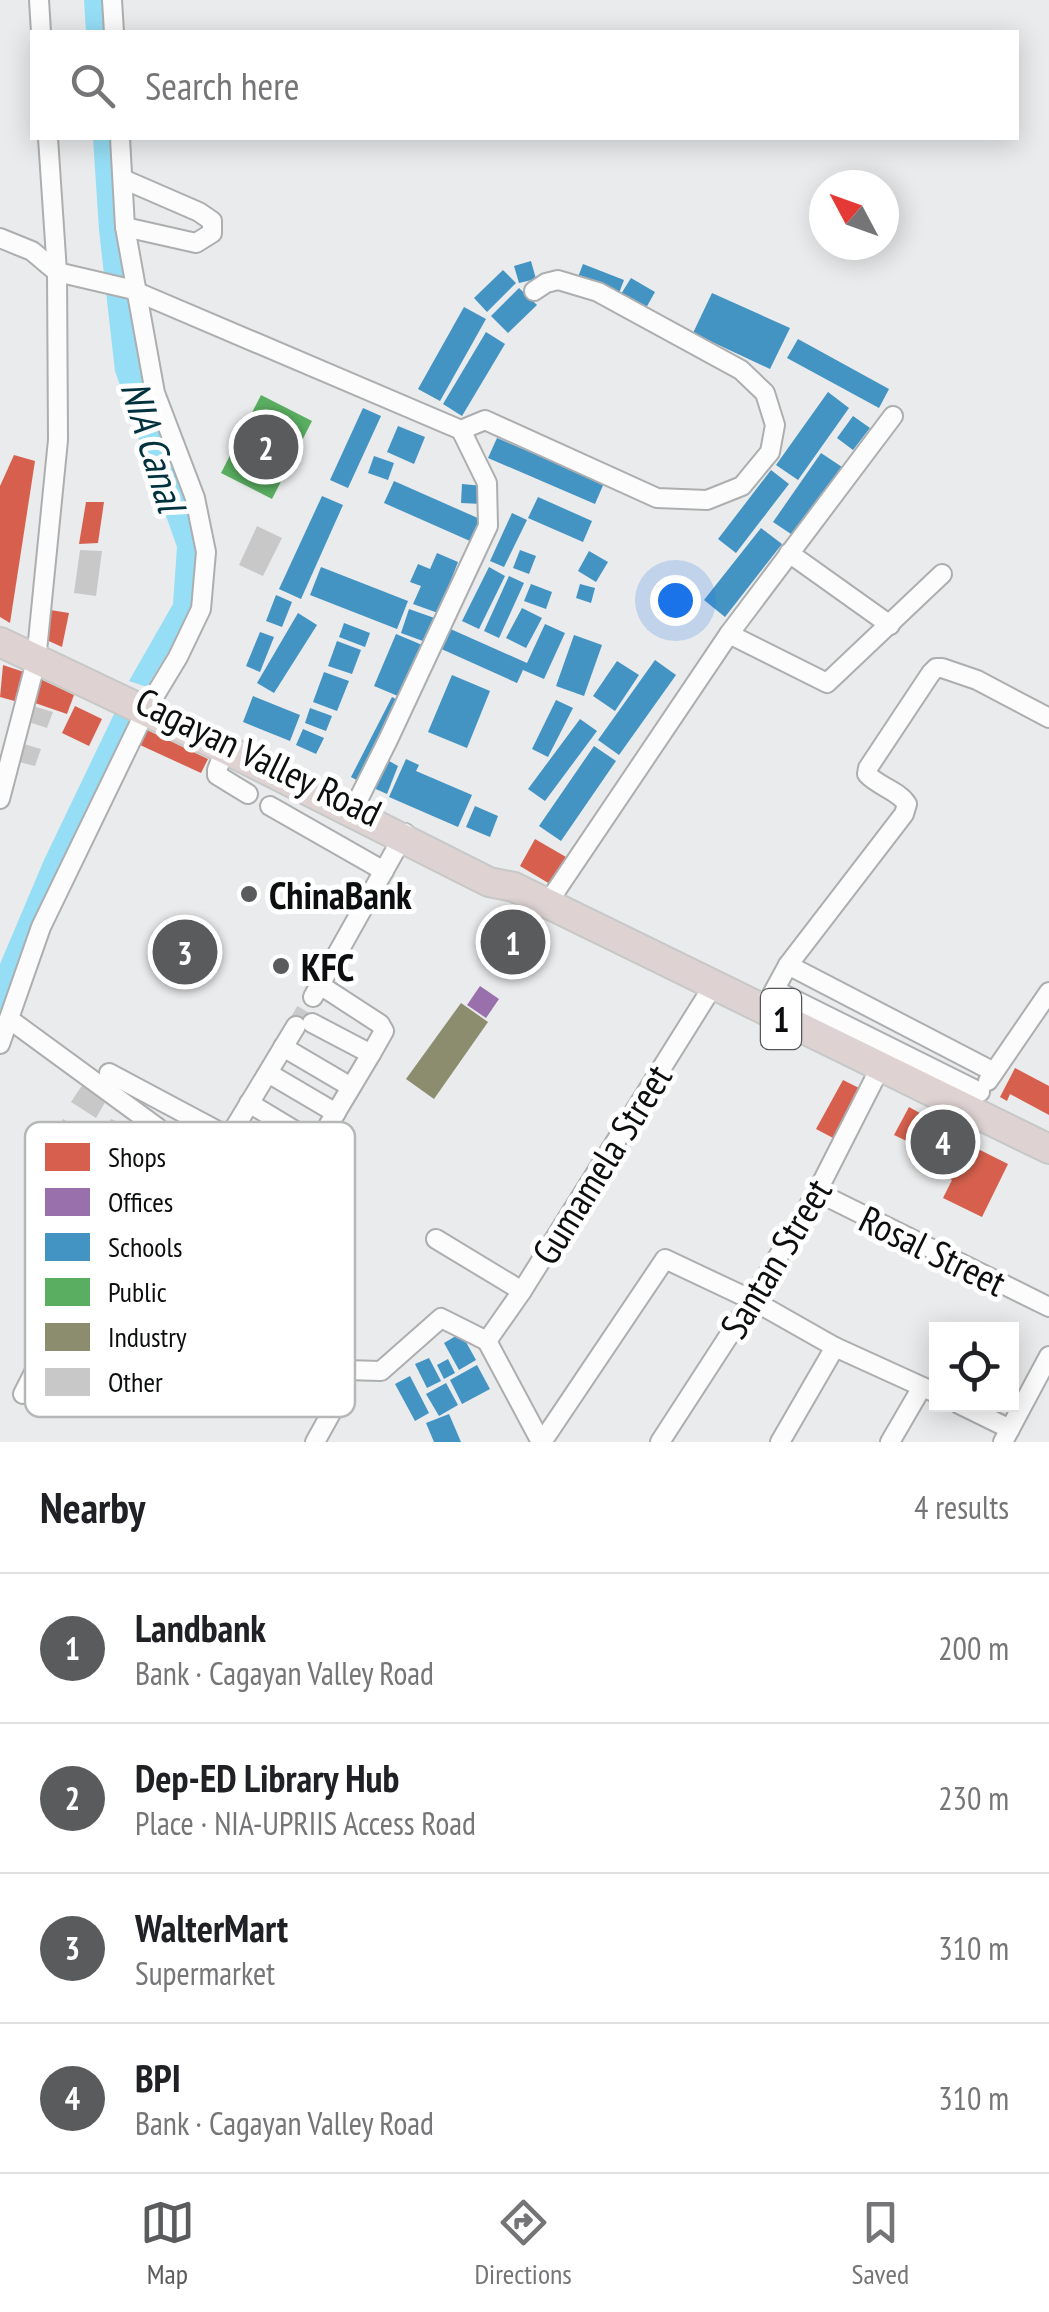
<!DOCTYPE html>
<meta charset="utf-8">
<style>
body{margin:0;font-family:"PT Sans Narrow",sans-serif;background:#f2f2f2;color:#202124}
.controls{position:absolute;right:30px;bottom:30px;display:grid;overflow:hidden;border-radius:0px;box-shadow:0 5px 25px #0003}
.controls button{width:90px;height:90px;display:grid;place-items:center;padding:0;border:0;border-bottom:2px solid #e0e0e0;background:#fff;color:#202124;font:50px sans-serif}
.compass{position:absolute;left:809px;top:170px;width:90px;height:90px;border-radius:50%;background:#fff;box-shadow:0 5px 25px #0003;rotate:311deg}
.you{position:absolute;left:675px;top:600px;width:35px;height:35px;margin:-25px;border:8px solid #fff;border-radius:50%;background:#1a73e8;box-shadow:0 0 0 15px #1a73e833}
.badge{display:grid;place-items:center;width:65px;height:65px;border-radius:50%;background:#5a5b5c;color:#fff;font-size:32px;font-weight:700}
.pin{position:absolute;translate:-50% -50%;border:5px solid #fff;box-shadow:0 2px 10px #0006}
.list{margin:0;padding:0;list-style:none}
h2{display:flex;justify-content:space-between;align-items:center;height:130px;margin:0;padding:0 40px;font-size:42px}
h2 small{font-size:32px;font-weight:400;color:#757577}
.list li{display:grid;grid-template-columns:65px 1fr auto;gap:30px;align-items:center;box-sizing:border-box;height:150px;padding:0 40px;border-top:2px solid #e0e0e0}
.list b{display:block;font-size:38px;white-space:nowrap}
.list p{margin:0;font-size:32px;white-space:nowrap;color:#757577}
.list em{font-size:32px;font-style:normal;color:#757577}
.icon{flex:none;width:55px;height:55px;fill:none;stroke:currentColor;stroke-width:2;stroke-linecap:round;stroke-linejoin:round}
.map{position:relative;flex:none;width:1049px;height:1442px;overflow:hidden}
.search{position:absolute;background:#fff;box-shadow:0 5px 25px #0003;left:30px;right:30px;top:30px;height:110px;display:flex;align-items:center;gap:25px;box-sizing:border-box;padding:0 35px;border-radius:0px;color:#757577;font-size:38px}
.sheet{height:730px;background:#fff}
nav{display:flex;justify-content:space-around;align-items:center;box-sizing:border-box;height:140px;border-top:2px solid #e0e0e0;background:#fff;font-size:28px;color:#757577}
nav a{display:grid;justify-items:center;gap:5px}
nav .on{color:#5a5b5c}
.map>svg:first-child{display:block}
.water{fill:#95def6}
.shops{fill:#d6604d}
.offices{fill:#9970ab}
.schools{fill:#4393c3}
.public{fill:#5aae61}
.industry{fill:#8c8c6e}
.building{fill:#c8c8c9}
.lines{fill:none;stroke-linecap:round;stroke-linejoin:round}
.minor-tunnel{stroke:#c9cacb;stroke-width:18;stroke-dasharray:18 9;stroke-linecap:butt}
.minor-casing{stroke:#adaeaf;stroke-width:22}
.highway-casing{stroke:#c7c8c8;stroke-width:32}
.minor{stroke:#fcfcfc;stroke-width:18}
.highway{stroke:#ded2d2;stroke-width:28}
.poi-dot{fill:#5a5b5c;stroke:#fff;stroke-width:4}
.labels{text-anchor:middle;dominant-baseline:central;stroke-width:10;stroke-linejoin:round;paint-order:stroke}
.shield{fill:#fff;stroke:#565657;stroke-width:2.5}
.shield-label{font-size:35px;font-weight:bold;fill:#0d0e0f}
.street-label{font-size:38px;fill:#0d0e0f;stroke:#fff}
.poi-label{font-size:38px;font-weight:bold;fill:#0d0e0f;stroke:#fff;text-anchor:start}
.water-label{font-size:40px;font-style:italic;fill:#00313e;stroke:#fff}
.key{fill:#fff;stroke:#b6b7b7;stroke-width:2.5}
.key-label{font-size:28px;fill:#0d0e0f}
</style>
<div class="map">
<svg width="1049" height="1442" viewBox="0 0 1049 1442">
<rect width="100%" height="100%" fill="#eaebec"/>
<g class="water">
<path d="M 84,0 L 105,0 L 107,32 L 86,32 Z"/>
<path d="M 93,138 L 114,138 L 121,263 L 142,377 L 176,467 L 197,534 L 196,582 L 188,619 L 147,687 L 129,681 L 173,604 L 177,547 L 115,371 L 99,230 Z"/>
<path d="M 115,712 L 130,721 L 66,857 L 0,1016 L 0,964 L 44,860 Z"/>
</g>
<g class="shops">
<path d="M 14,455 L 35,461 L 10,623 L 0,617 L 0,486 Z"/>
<path d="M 86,502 L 104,502 L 98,543 L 79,544 Z"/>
<path d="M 44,609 L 69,613 L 62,647 L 40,637 Z"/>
<path d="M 3,665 L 24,672 L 18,702 L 0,697 Z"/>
<path d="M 38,678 L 74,695 L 67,714 L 32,702 Z"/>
<path d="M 75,706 L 102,719 L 89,746 L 62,733 Z"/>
<path d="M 147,730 L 208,759 L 201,773 L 140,745 Z"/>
<path d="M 535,839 L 566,857 L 550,884 L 520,866 Z"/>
<path d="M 508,928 L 533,945 L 512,976 L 487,959 Z"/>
<path d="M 1015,1068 L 1049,1086 L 1049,1115 L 1010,1094 L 1007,1101 L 1000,1097 Z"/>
<path d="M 843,1080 L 863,1090 L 835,1139 L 816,1129 Z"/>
<path d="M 909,1107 L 927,1117 L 913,1144 L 894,1135 Z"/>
<path d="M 924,1128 L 968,1149 L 970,1145 L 1008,1164 L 982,1217 L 943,1198 L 952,1180 L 909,1159 Z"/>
</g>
<path class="offices" d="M 480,986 L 499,999 L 486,1018 L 467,1005 Z"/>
<g class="schools">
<path d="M 531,261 L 536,279 L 519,283 L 514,266 Z"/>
<path d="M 583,264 L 624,280 L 619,293 L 578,277 Z"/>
<path d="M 503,270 L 516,283 L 487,312 L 474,298 Z"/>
<path d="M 631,278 L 655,292 L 646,308 L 621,294 Z"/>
<path d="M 519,288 L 537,305 L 508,333 L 491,316 Z"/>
<path d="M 712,293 L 790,328 L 770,369 L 693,333 Z"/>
<path d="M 464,307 L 486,319 L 440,401 L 418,389 Z"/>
<path d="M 486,332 L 505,344 L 462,416 L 443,404 Z"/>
<path d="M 798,339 L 889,389 L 879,408 L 787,358 Z"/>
<path d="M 828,392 L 849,408 L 798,480 L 776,465 Z"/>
<path d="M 363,408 L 381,416 L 348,488 L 330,480 Z"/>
<path d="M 853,416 L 870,428 L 853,450 L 837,438 Z"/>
<path d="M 398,426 L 425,437 L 414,464 L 387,452 Z"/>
<path d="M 497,438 L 604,483 L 595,504 L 488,458 Z"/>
<path d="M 821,453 L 842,467 L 794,536 L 773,522 Z"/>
<path d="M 374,456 L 394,463 L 388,480 L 368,473 Z"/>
<path d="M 771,470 L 789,484 L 736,553 L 718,539 Z"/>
<path d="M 394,481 L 480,519 L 470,541 L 384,503 Z"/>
<path d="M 462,484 L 483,486 L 482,504 L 461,503 Z"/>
<path d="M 322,496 L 343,505 L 301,599 L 279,589 Z"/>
<path d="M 538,497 L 592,521 L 583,542 L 528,518 Z"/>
<path d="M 512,513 L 527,520 L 504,567 L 490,561 Z"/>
<path d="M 761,528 L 782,544 L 725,617 L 704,600 Z"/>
<path d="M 520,550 L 536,556 L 529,574 L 513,568 Z"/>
<path d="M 589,551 L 608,562 L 596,582 L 578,571 Z"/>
<path d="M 437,553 L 458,562 L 438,613 L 413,604 L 421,586 L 410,582 L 418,564 L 430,569 Z"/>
<path d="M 321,567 L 408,601 L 397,629 L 310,595 Z"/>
<path d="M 489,567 L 505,576 L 479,629 L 462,621 Z"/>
<path d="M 509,576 L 524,583 L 499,638 L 484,631 Z"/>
<path d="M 531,584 L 552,592 L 546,609 L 524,601 Z"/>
<path d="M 580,584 L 595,588 L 591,603 L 576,598 Z"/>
<path d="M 276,595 L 292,602 L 282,627 L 266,621 Z"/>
<path d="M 522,608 L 542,618 L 526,648 L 506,638 Z"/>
<path d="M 409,609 L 440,620 L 431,644 L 401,633 Z"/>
<path d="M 298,613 L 317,625 L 274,693 L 257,683 Z"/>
<path d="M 344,623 L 370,633 L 365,647 L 339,637 Z"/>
<path d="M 545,624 L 565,633 L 544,679 L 523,670 L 517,683 L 437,647 L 446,627 L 527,663 Z"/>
<path d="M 260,632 L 274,637 L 260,672 L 246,666 Z"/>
<path d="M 396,634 L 427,647 L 405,699 L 374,686 Z"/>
<path d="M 574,635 L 602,645 L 584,696 L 556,686 Z"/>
<path d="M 337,641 L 361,650 L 352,674 L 328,666 Z"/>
<path d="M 655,660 L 676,675 L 619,755 L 598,740 Z"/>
<path d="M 617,661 L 639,675 L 615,711 L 593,696 Z"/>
<path d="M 324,672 L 349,681 L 337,711 L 313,702 Z"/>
<path d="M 452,675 L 490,691 L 467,748 L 428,732 Z"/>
<path d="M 253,696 L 300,715 L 290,741 L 243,722 Z"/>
<path d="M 392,697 L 403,703 L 362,783 L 351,777 Z"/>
<path d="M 556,700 L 573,708 L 548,757 L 532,749 Z"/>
<path d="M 310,708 L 332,716 L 326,731 L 305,723 Z"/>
<path d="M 580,719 L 597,731 L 545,801 L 528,789 Z"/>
<path d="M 303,729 L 324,738 L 316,754 L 296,745 Z"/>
<path d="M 594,746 L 616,761 L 561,841 L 539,826 Z"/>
<path d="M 382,757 L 398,766 L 387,794 L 369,786 Z"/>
<path d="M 406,759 L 419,765 L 416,771 L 472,795 L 458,827 L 389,797 Z"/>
<path d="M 475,806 L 498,816 L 490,837 L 466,827 Z"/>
<path d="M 461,1333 L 476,1360 L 459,1370 L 444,1343 Z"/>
<path d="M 429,1358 L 441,1381 L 427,1388 L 415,1364 Z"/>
<path d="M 448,1359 L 455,1373 L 444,1379 L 437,1365 Z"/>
<path d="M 477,1365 L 490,1389 L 462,1404 L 450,1380 Z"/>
<path d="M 410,1376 L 429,1413 L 415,1421 L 395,1384 Z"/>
<path d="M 446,1383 L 458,1405 L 439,1416 L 426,1394 Z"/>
<path d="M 449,1414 L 461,1442 L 434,1442 L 426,1423 Z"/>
</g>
<path class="public" d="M 261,395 L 312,421 L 272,499 L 221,473 Z"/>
<path class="industry" d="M 461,1003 L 488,1022 L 434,1099 L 406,1079 Z"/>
<g class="building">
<path d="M 257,526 L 282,538 L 263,576 L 239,565 Z"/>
<path d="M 80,550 L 102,551 L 96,596 L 74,593 Z"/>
<path d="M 33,706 L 53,712 L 47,728 L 29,722 Z"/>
<path d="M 24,744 L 41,749 L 35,766 L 19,762 Z"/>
<path d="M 83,1084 L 107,1099 L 96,1118 L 71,1102 Z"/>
<path d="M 63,1119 L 80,1129 L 53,1180 L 35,1171 Z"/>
<path d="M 111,1119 L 142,1132 L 118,1167 L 93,1151 Z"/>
</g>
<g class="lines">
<path class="minor-tunnel" d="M 296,1026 L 313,997"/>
<g class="minor-casing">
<g id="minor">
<path d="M 39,0 L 41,32"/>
<path d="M 112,0 L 114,32"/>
<path d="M 123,179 L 199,212 L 212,221 L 212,233 L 196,243 L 125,227"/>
<path d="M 0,238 L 32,251 L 57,272 L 130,289 L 461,430 L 487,483 L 488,526 L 388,740 L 357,802"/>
<path d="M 461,430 L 485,420 L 657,498 L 707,500 L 742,486 L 770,452 L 775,425 L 765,393 L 741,370 L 598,292 L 558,280 L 546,283 L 534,291"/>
<path d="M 789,553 L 890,625"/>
<path d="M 729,634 L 827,683 L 942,574"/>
<path d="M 225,749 L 217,770 L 217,775 L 248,794"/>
<path d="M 0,799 L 36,661 L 58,440 L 57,272 L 48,138"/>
<path d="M 270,806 L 384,871"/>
<path d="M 547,904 L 729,634 L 893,416"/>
<path d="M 788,965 L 994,1072"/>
<path d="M 775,990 L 980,1092"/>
<path d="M 313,997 L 405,833"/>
<path d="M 763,1011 L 788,965 L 904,814 L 907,804 C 898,790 879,787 867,774 L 868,768 L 931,673 L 936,668 L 942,668 L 977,680 L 1049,718"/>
<path d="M 9,1019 L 158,1128 L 23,1394"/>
<path d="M 312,1023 L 371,1054 L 384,1031 L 380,1024 L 320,985"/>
<path d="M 0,1044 L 41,927 L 146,710 L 178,657 L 201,609 L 206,552 L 195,498 L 155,393 L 125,227 L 120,138"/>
<path d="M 283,1047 L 351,1087"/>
<path d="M 109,1073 L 229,1137 L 296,1026"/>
<path d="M 268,1073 L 336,1113"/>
<path d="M 988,1081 L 1049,992"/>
<path d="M 249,1103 L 317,1144"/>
<path d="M 229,1137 L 298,1176 L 371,1054"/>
<path d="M 817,1192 L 1049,1307"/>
<path d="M 436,1239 L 522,1291"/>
<path d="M 487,1341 L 522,1291 L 713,986"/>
<path d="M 487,1341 L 541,1442"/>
<path d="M 959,1404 L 1010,1429"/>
<path d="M 315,1442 L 335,1406 L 345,1370 L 381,1371 L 441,1318 L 487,1341"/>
<path d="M 542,1442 L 665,1259 L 752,1300 L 835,1347 L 936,1393"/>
<path d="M 660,1442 L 752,1300 L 817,1192 L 880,1068"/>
<path d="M 780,1442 L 835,1347"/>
<path d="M 890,1442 L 922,1387"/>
<path d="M 1003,1442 L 1049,1356"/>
</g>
</g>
<g class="highway-casing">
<path id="highway" d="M 0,642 L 225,749 L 489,882 L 514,887 L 1049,1149"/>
</g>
<use href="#minor" class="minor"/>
<use href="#highway" class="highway"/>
</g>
<g class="poi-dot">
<circle cx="249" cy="894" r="10"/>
<circle cx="281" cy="966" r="10"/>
</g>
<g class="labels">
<rect class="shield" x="761" y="989" width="40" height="60" rx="8"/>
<g class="shield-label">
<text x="781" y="1019">1</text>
</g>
<g class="street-label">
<text transform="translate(259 756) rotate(26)">Cagayan Valley Road</text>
<text transform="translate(601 1164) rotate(-58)">Gumamela Street</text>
<text transform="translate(933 1250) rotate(26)">Rosal Street</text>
<text transform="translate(775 1258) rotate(-59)">Santan Street</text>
</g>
<g class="poi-label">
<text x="269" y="894">ChinaBank</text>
<text x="301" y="966">KFC</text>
</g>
<g class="water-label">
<text transform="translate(154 446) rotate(73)">NIA Canal</text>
</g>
</g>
<rect x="25" y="1122" width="330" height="295" rx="15" class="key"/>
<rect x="45" y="1143" width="45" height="28" fill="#d6604d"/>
<rect x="45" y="1188" width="45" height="28" fill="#9970ab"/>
<rect x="45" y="1233" width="45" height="28" fill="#4393c3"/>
<rect x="45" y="1278" width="45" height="28" fill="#5aae61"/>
<rect x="45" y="1323" width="45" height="28" fill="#8c8c6e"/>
<rect x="45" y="1368" width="45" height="28" fill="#c8c8c9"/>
<g class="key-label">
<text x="108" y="1167">Shops</text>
<text x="108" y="1212">Offices</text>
<text x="108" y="1257">Schools</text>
<text x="108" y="1302">Public</text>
<text x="108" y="1347">Industry</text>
<text x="108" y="1392">Other</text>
</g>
</svg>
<div class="controls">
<button><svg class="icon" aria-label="locate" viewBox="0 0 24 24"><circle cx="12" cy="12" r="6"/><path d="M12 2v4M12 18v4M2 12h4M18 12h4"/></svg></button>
</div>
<svg class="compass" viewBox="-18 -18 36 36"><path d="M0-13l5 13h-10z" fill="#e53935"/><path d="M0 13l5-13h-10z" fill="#757577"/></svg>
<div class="you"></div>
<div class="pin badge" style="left:513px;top:942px">1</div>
<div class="pin badge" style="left:266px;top:447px">2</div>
<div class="pin badge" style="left:185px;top:952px">3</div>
<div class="pin badge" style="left:943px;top:1142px">4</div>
<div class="search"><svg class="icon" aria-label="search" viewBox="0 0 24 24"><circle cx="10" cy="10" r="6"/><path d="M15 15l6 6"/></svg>Search here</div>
</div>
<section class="sheet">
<h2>Nearby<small>4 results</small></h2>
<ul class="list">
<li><span class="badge">1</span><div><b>Landbank</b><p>Bank · Cagayan Valley Road</p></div><em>200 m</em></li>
<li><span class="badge">2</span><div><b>Dep-ED Library Hub</b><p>Place · NIA-UPRIIS Access Road</p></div><em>230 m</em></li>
<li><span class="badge">3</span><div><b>WalterMart</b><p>Supermarket</p></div><em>310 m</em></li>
<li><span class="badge">4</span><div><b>BPI</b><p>Bank · Cagayan Valley Road</p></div><em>310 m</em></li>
</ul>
</section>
<nav>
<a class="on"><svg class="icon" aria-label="map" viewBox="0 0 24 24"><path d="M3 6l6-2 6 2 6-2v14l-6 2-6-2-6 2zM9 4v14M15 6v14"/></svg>Map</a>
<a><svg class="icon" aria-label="directions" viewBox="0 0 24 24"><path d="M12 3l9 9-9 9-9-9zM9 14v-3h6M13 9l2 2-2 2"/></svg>Directions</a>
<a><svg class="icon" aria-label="saved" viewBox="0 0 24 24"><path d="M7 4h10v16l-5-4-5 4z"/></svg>Saved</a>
</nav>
